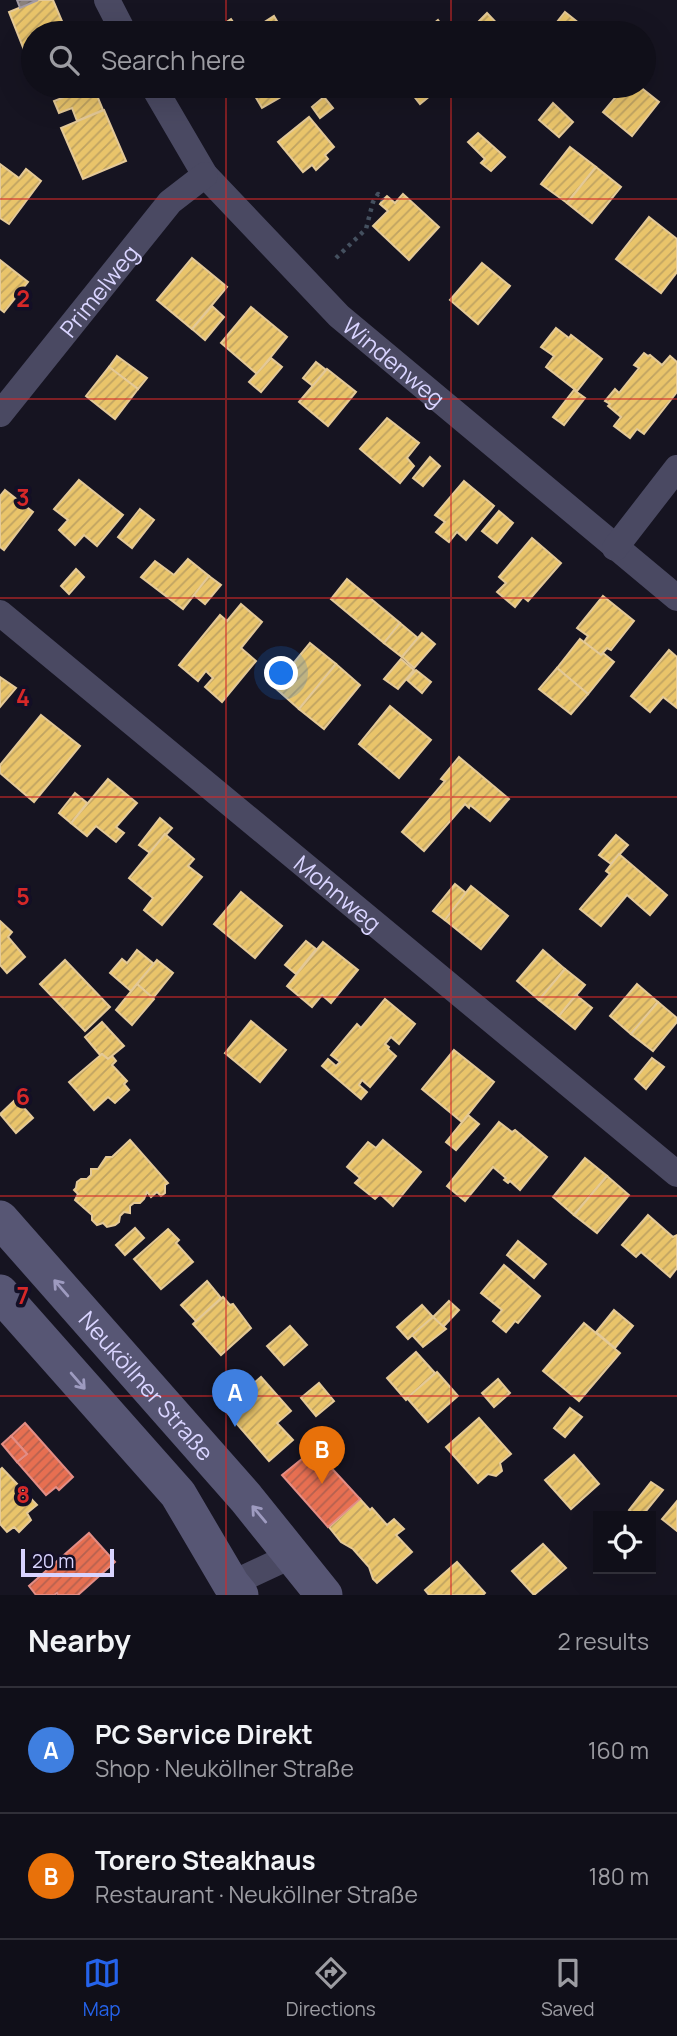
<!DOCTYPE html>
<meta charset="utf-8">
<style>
body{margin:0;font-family:Manrope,sans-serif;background:#191822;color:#f1f3f6}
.controls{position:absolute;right:21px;bottom:21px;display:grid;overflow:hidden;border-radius:0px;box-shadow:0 7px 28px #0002}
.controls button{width:63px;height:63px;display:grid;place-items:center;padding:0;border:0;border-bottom:2px solid #302f38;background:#100f19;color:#f1f3f6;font:35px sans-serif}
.scale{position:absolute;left:21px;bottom:18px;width:93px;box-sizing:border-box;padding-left:7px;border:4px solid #d9d4ff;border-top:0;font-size:19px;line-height:24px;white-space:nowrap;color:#d9d4ff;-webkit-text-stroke:5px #130f26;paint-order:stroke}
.you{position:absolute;left:282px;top:674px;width:24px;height:24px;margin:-18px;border:5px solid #fff;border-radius:50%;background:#1a73e8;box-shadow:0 0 0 10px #1a73e833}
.badge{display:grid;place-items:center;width:46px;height:46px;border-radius:50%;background:#2563eb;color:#fff;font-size:23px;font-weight:700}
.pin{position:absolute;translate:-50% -58px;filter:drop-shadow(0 2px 4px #0008)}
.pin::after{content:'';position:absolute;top:37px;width:24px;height:21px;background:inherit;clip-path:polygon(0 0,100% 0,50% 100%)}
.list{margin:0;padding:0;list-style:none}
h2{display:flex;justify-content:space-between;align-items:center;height:91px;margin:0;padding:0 28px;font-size:30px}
h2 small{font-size:23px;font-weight:400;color:#9c9ca2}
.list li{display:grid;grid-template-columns:46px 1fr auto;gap:21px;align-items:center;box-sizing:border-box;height:126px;padding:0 28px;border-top:2px solid #302f38}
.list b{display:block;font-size:26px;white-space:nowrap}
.list p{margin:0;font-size:23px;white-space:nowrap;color:#9c9ca2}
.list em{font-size:23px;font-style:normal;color:#9c9ca2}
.icon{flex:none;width:38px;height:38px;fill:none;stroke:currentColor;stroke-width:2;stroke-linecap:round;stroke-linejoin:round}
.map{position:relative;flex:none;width:677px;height:1595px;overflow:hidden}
.search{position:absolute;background:#100f19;box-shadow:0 7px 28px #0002;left:21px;right:21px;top:21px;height:77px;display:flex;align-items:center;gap:18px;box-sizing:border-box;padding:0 24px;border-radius:38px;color:#9c9ca2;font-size:26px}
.sheet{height:343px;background:#100f19}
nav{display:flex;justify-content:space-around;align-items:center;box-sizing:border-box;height:98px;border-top:2px solid #302f38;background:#100f19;font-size:19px;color:#9c9ca2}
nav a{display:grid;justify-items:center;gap:4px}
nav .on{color:#2563eb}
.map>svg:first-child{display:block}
.homes{fill:url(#homes-hatch);stroke:#e4c997;stroke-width:2}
.shops{fill:url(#shops-hatch);stroke:#e38d85;stroke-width:2}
.industry{fill:url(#industry-hatch);stroke:#a29aa3;stroke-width:2}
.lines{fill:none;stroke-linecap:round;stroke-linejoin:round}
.path{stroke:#44505f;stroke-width:4.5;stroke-dasharray:3.5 5;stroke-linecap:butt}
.minor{stroke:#4a4962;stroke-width:26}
.secondary{stroke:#575674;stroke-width:37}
.oneway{stroke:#9e9bc0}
.grid{fill:none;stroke:#d62828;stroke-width:2;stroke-opacity:0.55}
.labels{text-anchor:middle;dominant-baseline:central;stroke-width:7;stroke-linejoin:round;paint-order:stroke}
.street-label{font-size:23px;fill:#d9d4ff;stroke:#130f26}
.grid-label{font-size:23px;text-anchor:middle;font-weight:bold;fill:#d62828;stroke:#130f26;stroke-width:7;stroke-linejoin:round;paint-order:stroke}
</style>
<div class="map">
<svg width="677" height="1595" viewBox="0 0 677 1595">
<defs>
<pattern id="homes-hatch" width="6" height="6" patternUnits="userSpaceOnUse" patternTransform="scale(1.75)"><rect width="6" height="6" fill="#e9c46a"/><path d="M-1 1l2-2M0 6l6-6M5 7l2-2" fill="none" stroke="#bfa362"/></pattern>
<pattern id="shops-hatch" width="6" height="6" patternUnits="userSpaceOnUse" patternTransform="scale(1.75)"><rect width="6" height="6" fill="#e76f51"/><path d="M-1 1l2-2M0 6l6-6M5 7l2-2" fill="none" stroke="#b56150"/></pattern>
<pattern id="industry-hatch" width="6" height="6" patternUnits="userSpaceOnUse" patternTransform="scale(1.75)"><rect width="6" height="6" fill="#8a817c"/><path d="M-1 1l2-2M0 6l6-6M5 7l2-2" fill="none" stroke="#706a6b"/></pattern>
</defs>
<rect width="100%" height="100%" fill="#161421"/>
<g class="homes">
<path d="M 38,0 L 53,0 L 67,33 L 33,33 L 33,58 L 28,60 L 9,12 Z"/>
<path d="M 565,12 L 585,28 L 581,33 L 557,33 L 563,26 L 557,22 Z"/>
<path d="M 487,13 L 504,31 L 506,33 L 488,33 L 478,22 Z"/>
<path d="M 274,16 L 284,33 L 247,33 Z"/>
<path d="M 231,19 L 239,31 L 236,33 L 209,33 Z"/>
<path d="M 438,20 L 448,33 L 422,33 Z"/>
<path d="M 93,86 L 103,110 L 77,121 L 72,108 L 59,113 L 54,101 Z"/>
<path d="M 272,86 L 283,86 L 288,93 L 262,108 L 255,96 Z"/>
<path d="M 406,86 L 442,86 L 420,104 Z"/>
<path d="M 625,86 L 639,86 L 659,102 L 632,136 L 603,112 Z"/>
<path d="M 324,97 L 333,108 L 320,118 L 312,107 Z"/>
<path d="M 553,103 L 573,122 L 559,137 L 539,120 Z"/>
<path d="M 104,110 L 126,161 L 83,179 L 61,128 Z"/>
<path d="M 309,117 L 334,147 L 325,155 L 328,159 L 316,170 L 312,165 L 303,172 L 278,142 Z"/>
<path d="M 478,133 L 505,157 L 491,171 L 481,163 L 485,159 L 468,142 Z"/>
<path d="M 570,147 L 596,167 L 567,203 L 541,184 Z"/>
<path d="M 0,164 L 19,178 L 26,169 L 41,181 L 9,224 L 0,218 Z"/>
<path d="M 596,167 L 621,187 L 592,223 L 567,203 Z"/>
<path d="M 403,194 L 439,227 L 409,260 L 373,226 L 388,211 L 380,204 L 383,200 L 387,196 L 395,203 Z"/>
<path d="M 649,217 L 677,239 L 677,272 L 661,293 L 616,259 Z"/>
<path d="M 192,258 L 227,287 L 192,329 L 157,300 Z"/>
<path d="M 0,260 L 28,282 L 4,312 L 0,309 Z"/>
<path d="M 482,263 L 510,286 L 478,324 L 450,300 Z"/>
<path d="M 212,306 L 224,317 L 205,340 L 192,329 Z"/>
<path d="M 251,307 L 287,337 L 257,374 L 221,343 Z"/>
<path d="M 556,328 L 569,338 L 571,335 L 602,359 L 577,391 L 546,367 L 554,356 L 541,347 Z"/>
<path d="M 644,353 L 648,356 L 650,355 L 662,365 L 670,356 L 677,362 L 677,392 L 644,434 L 637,429 L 630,438 L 614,426 L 621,417 L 608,406 L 610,404 L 605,401 L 615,389 L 619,393 L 639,368 L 634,365 Z"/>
<path d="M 117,356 L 147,378 L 138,389 L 109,367 Z"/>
<path d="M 271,358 L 282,367 L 261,392 L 249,382 Z"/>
<path d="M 316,362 L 326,370 L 313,386 L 303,378 Z"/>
<path d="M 109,367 L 138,389 L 115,419 L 86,396 Z"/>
<path d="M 327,369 L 356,392 L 328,426 L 299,402 Z"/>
<path d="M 574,390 L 585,398 L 564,425 L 553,417 Z"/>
<path d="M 387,418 L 419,443 L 407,458 L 414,466 L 400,483 L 360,449 Z"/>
<path d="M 430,457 L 440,466 L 423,486 L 413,478 Z"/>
<path d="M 79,480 L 123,515 L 97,546 L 84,535 L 75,545 L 59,530 L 68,520 L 54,509 Z"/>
<path d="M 464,481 L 494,506 L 466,540 L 457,532 L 449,542 L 436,532 L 445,522 L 435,515 Z"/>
<path d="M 5,490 L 33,512 L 4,550 L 0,547 L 0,496 Z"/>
<path d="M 140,509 L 154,520 L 132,548 L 118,537 Z"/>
<path d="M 499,511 L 513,523 L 497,543 L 482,531 Z"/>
<path d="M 532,538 L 561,563 L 528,601 L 523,597 L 515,607 L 497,592 L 506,583 L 499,577 Z"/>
<path d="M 188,559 L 209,576 L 183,609 L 141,577 L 155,561 L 174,575 Z"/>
<path d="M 76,569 L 84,577 L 69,594 L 61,586 Z"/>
<path d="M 209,576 L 221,585 L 205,604 L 194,595 Z"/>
<path d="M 347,579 L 400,623 L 384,643 L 331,599 Z"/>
<path d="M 603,596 L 634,621 L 611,650 L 607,648 L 601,655 L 584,642 L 588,636 L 577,628 Z"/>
<path d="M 241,604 L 262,622 L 241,648 L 256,661 L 222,702 L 205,687 L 213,678 L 206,671 L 198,681 L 179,665 L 220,615 L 227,621 Z"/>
<path d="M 400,623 L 418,638 L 402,657 L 384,643 Z"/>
<path d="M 422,633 L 435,644 L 414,668 L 402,657 Z"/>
<path d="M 580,639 L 601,655 L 603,653 L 614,662 L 588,694 L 557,668 Z"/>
<path d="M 310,643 L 336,664 L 299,709 L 274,687 Z"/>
<path d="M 669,650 L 677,657 L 677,708 L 663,697 L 650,712 L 631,696 Z"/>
<path d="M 401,659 L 414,670 L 398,689 L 384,679 Z"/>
<path d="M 336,664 L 360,685 L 324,729 L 299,709 Z"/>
<path d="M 557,668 L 588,694 L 571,714 L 539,689 Z"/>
<path d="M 416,670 L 431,682 L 422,693 L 407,680 Z"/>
<path d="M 0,677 L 16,688 L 0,707 Z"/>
<path d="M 390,706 L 431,740 L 399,778 L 359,744 Z"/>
<path d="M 41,715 L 80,746 L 34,802 L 0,773 L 0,765 Z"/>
<path d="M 459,757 L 509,799 L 490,821 L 470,805 L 469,808 L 465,804 L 424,851 L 402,832 L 445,781 L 441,779 Z"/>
<path d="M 108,779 L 137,803 L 116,827 L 124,833 L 116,842 L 96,826 L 87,836 L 71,823 Z"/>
<path d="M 75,793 L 87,803 L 71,823 L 59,813 Z"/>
<path d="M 160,818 L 172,828 L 150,853 L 139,845 Z"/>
<path d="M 165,834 L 194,859 L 188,866 L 202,877 L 162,925 L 144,910 L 153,898 L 129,878 Z"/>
<path d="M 616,835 L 628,845 L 611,864 L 599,855 Z"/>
<path d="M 619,854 L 667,895 L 650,915 L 627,895 L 601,926 L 580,909 L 610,874 L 606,871 Z"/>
<path d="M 455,884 L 466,893 L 445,920 L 433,911 Z"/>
<path d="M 471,886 L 508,916 L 481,949 L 445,920 Z"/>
<path d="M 241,892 L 282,926 L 255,958 L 214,924 Z"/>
<path d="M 0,921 L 12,932 L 8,937 L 25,957 L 7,973 L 0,965 Z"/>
<path d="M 306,941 L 316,949 L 296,974 L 285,965 Z"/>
<path d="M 323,942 L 358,970 L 331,1003 L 322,995 L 312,1007 L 287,986 Z"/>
<path d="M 137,950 L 154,964 L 131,991 L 110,973 L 122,959 L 127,963 Z"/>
<path d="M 543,950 L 565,969 L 539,1000 L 517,981 Z"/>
<path d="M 65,960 L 110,1007 L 85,1031 L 40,984 Z"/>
<path d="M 157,960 L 173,973 L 153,998 L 137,984 Z"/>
<path d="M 565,969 L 585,985 L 559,1016 L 539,1000 Z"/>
<path d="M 137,984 L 154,999 L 132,1025 L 116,1010 Z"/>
<path d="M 637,984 L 658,1002 L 631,1034 L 610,1016 Z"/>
<path d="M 576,995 L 592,1008 L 575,1029 L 559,1016 Z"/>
<path d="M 385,999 L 415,1024 L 399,1044 L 391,1037 L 385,1044 L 389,1047 L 388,1049 L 396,1056 L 370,1087 L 362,1080 L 359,1085 L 367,1092 L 361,1099 L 322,1066 L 328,1059 L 336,1066 L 340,1062 L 331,1055 L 357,1024 L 361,1028 Z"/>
<path d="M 658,1002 L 677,1018 L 677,1022 L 653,1051 L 631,1034 Z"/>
<path d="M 251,1021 L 286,1050 L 260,1082 L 225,1053 Z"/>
<path d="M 102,1022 L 124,1046 L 108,1059 L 102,1054 L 100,1055 L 85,1037 Z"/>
<path d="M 454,1050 L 494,1082 L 462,1122 L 422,1089 Z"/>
<path d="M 102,1054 L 108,1059 L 112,1056 L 116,1061 L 112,1065 L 127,1081 L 124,1084 L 129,1090 L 115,1103 L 108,1097 L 94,1110 L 69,1082 Z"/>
<path d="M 652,1058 L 664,1067 L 646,1089 L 635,1079 Z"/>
<path d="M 16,1099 L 33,1118 L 16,1133 L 0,1114 Z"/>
<path d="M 468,1115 L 479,1124 L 456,1150 L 446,1142 Z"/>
<path d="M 499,1122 L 512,1132 L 515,1130 L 547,1157 L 520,1190 L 510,1181 L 508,1183 L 504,1180 L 506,1178 L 493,1167 L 465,1201 L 447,1186 Z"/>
<path d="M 130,1140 L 168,1183 L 165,1185 L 165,1193 L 161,1196 L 157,1192 L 151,1197 L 147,1192 L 144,1199 L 140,1203 L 134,1203 L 130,1206 L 130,1213 L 124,1212 L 120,1216 L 119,1222 L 115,1225 L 107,1227 L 103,1223 L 97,1225 L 92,1220 L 92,1215 L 75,1200 L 78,1194 L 74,1190 L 76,1188 L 77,1182 L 81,1179 L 87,1179 L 91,1175 L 91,1169 L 98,1169 L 106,1157 L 112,1157 Z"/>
<path d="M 383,1140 L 421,1172 L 393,1206 L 380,1194 L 375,1199 L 355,1183 L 360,1178 L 347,1167 L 368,1142 L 376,1148 Z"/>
<path d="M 585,1158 L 607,1176 L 574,1215 L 553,1197 Z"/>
<path d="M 607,1176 L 629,1195 L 597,1233 L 574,1215 Z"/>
<path d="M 648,1215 L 673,1237 L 677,1235 L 677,1268 L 670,1277 L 641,1252 L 636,1257 L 622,1245 Z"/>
<path d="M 135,1228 L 144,1238 L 125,1255 L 116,1245 Z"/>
<path d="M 168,1229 L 179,1240 L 176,1243 L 193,1262 L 161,1289 L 134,1259 Z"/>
<path d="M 518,1241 L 546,1264 L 534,1278 L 507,1255 Z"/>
<path d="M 504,1265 L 540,1296 L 518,1323 L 515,1321 L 506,1332 L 493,1321 L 502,1310 L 481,1293 Z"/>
<path d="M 207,1281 L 221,1298 L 196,1321 L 181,1305 Z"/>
<path d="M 223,1297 L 230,1305 L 233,1304 L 251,1328 L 221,1355 L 193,1324 Z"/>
<path d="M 449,1301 L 459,1310 L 443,1327 L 433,1317 Z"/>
<path d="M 422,1305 L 433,1317 L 408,1339 L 397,1327 Z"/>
<path d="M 614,1310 L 633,1326 L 615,1348 L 596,1332 Z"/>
<path d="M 433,1317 L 446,1329 L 423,1347 L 412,1335 Z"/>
<path d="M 584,1323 L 620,1353 L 579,1401 L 543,1371 Z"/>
<path d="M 290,1326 L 307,1345 L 284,1365 L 267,1346 Z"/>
<path d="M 416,1352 L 435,1373 L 406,1400 L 387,1378 Z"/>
<path d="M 437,1372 L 458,1396 L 428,1422 L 407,1398 Z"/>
<path d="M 261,1377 L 291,1411 L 277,1423 L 293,1440 L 269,1461 L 224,1409 Z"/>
<path d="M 498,1379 L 510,1393 L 494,1407 L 482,1393 Z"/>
<path d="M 319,1383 L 334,1401 L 316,1416 L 301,1398 Z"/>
<path d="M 570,1408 L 582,1417 L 565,1437 L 554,1428 Z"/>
<path d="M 479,1418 L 511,1454 L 500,1463 L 502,1471 L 496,1476 L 488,1474 L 478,1483 L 446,1447 Z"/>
<path d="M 574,1455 L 599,1484 L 571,1509 L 545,1480 Z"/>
<path d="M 2,1468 L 37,1505 L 27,1513 L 31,1520 L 19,1532 L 14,1527 L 7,1532 L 0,1524 L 0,1470 Z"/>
<path d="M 651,1482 L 663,1490 L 642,1516 L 637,1516 L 629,1510 Z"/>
<path d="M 360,1499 L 370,1510 L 372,1508 L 387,1525 L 394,1519 L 404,1529 L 396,1535 L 412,1552 L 377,1583 L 373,1579 L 369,1567 L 353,1549 L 341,1542 L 329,1527 Z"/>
<path d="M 677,1501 L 677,1531 L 662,1519 Z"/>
<path d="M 543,1544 L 566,1568 L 534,1595 L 512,1571 Z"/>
<path d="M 457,1562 L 485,1593 L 483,1595 L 429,1595 L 425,1590 Z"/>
</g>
<g class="shops">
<path d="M 25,1423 L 73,1477 L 59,1490 L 56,1487 L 46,1495 L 17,1462 L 27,1454 L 11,1436 Z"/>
<path d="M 11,1436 L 27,1454 L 17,1462 L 2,1444 Z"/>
<path d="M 314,1449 L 360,1499 L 328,1527 L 282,1475 Z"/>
<path d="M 89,1533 L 115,1562 L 78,1595 L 58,1595 L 57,1593 L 54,1595 L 36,1595 L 29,1586 Z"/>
</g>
<path class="industry" d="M 17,0 L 38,0 L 20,8 Z"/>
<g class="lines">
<path class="path" d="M 336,258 L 366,229 L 373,202 L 378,194 L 383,200"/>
<g class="minor">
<path d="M 107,0 L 124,33"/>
<path id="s1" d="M 153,86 L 205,175 L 339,316 L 677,598"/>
<path id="s2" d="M 0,414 L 170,202 L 205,175"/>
<path d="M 615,548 L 677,468"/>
<path id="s3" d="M 0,613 L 677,1174"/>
<path d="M 231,1584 L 293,1555"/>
</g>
<g class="secondary">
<path id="s4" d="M 0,1219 L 246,1498 L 324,1595"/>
<path d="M 0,1293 L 178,1494 L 231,1584 L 240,1595"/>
</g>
</g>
<defs><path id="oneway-shaft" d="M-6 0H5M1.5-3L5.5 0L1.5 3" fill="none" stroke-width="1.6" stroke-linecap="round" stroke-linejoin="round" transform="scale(1.75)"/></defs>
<g class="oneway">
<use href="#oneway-shaft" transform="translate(61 1288) rotate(-131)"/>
<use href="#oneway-shaft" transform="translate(78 1381) rotate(49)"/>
<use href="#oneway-shaft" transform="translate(259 1514) rotate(-130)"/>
</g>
<path class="grid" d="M 226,0 L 226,33M 451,0 L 451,33M 226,86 L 226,1595M 451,86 L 451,1595M 0,199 L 677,199M 0,399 L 677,399M 0,598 L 677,598M 0,797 L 677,797M 0,997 L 677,997M 0,1196 L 677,1196M 0,1396 L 677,1396"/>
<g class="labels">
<g class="street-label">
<text stroke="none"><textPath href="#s2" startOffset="158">Primelweg</textPath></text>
<text stroke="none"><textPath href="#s1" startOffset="369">Windenweg</textPath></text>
<text stroke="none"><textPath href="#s3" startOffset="439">Mohnweg</textPath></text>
<text stroke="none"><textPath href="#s4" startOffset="222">Neuköllner Straße</textPath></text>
</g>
</g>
<g class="grid-label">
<text x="23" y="307">2</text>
<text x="23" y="506">3</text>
<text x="23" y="706">4</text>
<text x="23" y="905">5</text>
<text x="23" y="1105">6</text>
<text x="23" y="1304">7</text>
<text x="23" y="1503">8</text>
</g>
</svg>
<div class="controls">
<button><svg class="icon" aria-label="locate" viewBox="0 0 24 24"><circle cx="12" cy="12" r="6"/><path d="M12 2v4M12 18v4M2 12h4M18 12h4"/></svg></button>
</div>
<div class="scale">20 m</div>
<div class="you"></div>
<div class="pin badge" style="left:235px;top:1427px;background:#3f7fe0">A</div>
<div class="pin badge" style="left:322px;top:1484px;background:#e8710a">B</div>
<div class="search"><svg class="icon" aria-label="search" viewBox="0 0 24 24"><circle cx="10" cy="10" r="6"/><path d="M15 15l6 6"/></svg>Search here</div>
</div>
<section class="sheet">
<h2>Nearby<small>2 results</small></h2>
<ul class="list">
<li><span class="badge" style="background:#3f7fe0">A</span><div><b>PC Service Direkt</b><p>Shop · Neuköllner Straße</p></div><em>160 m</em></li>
<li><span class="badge" style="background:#e8710a">B</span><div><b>Torero Steakhaus</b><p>Restaurant · Neuköllner Straße</p></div><em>180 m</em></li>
</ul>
</section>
<nav>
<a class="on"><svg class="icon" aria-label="map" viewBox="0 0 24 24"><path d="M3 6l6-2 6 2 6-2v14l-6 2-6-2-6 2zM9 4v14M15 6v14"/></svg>Map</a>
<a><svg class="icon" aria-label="directions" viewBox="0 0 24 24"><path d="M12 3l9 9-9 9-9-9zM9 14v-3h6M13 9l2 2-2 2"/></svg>Directions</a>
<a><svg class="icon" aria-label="saved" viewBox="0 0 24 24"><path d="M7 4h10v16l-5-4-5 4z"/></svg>Saved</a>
</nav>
